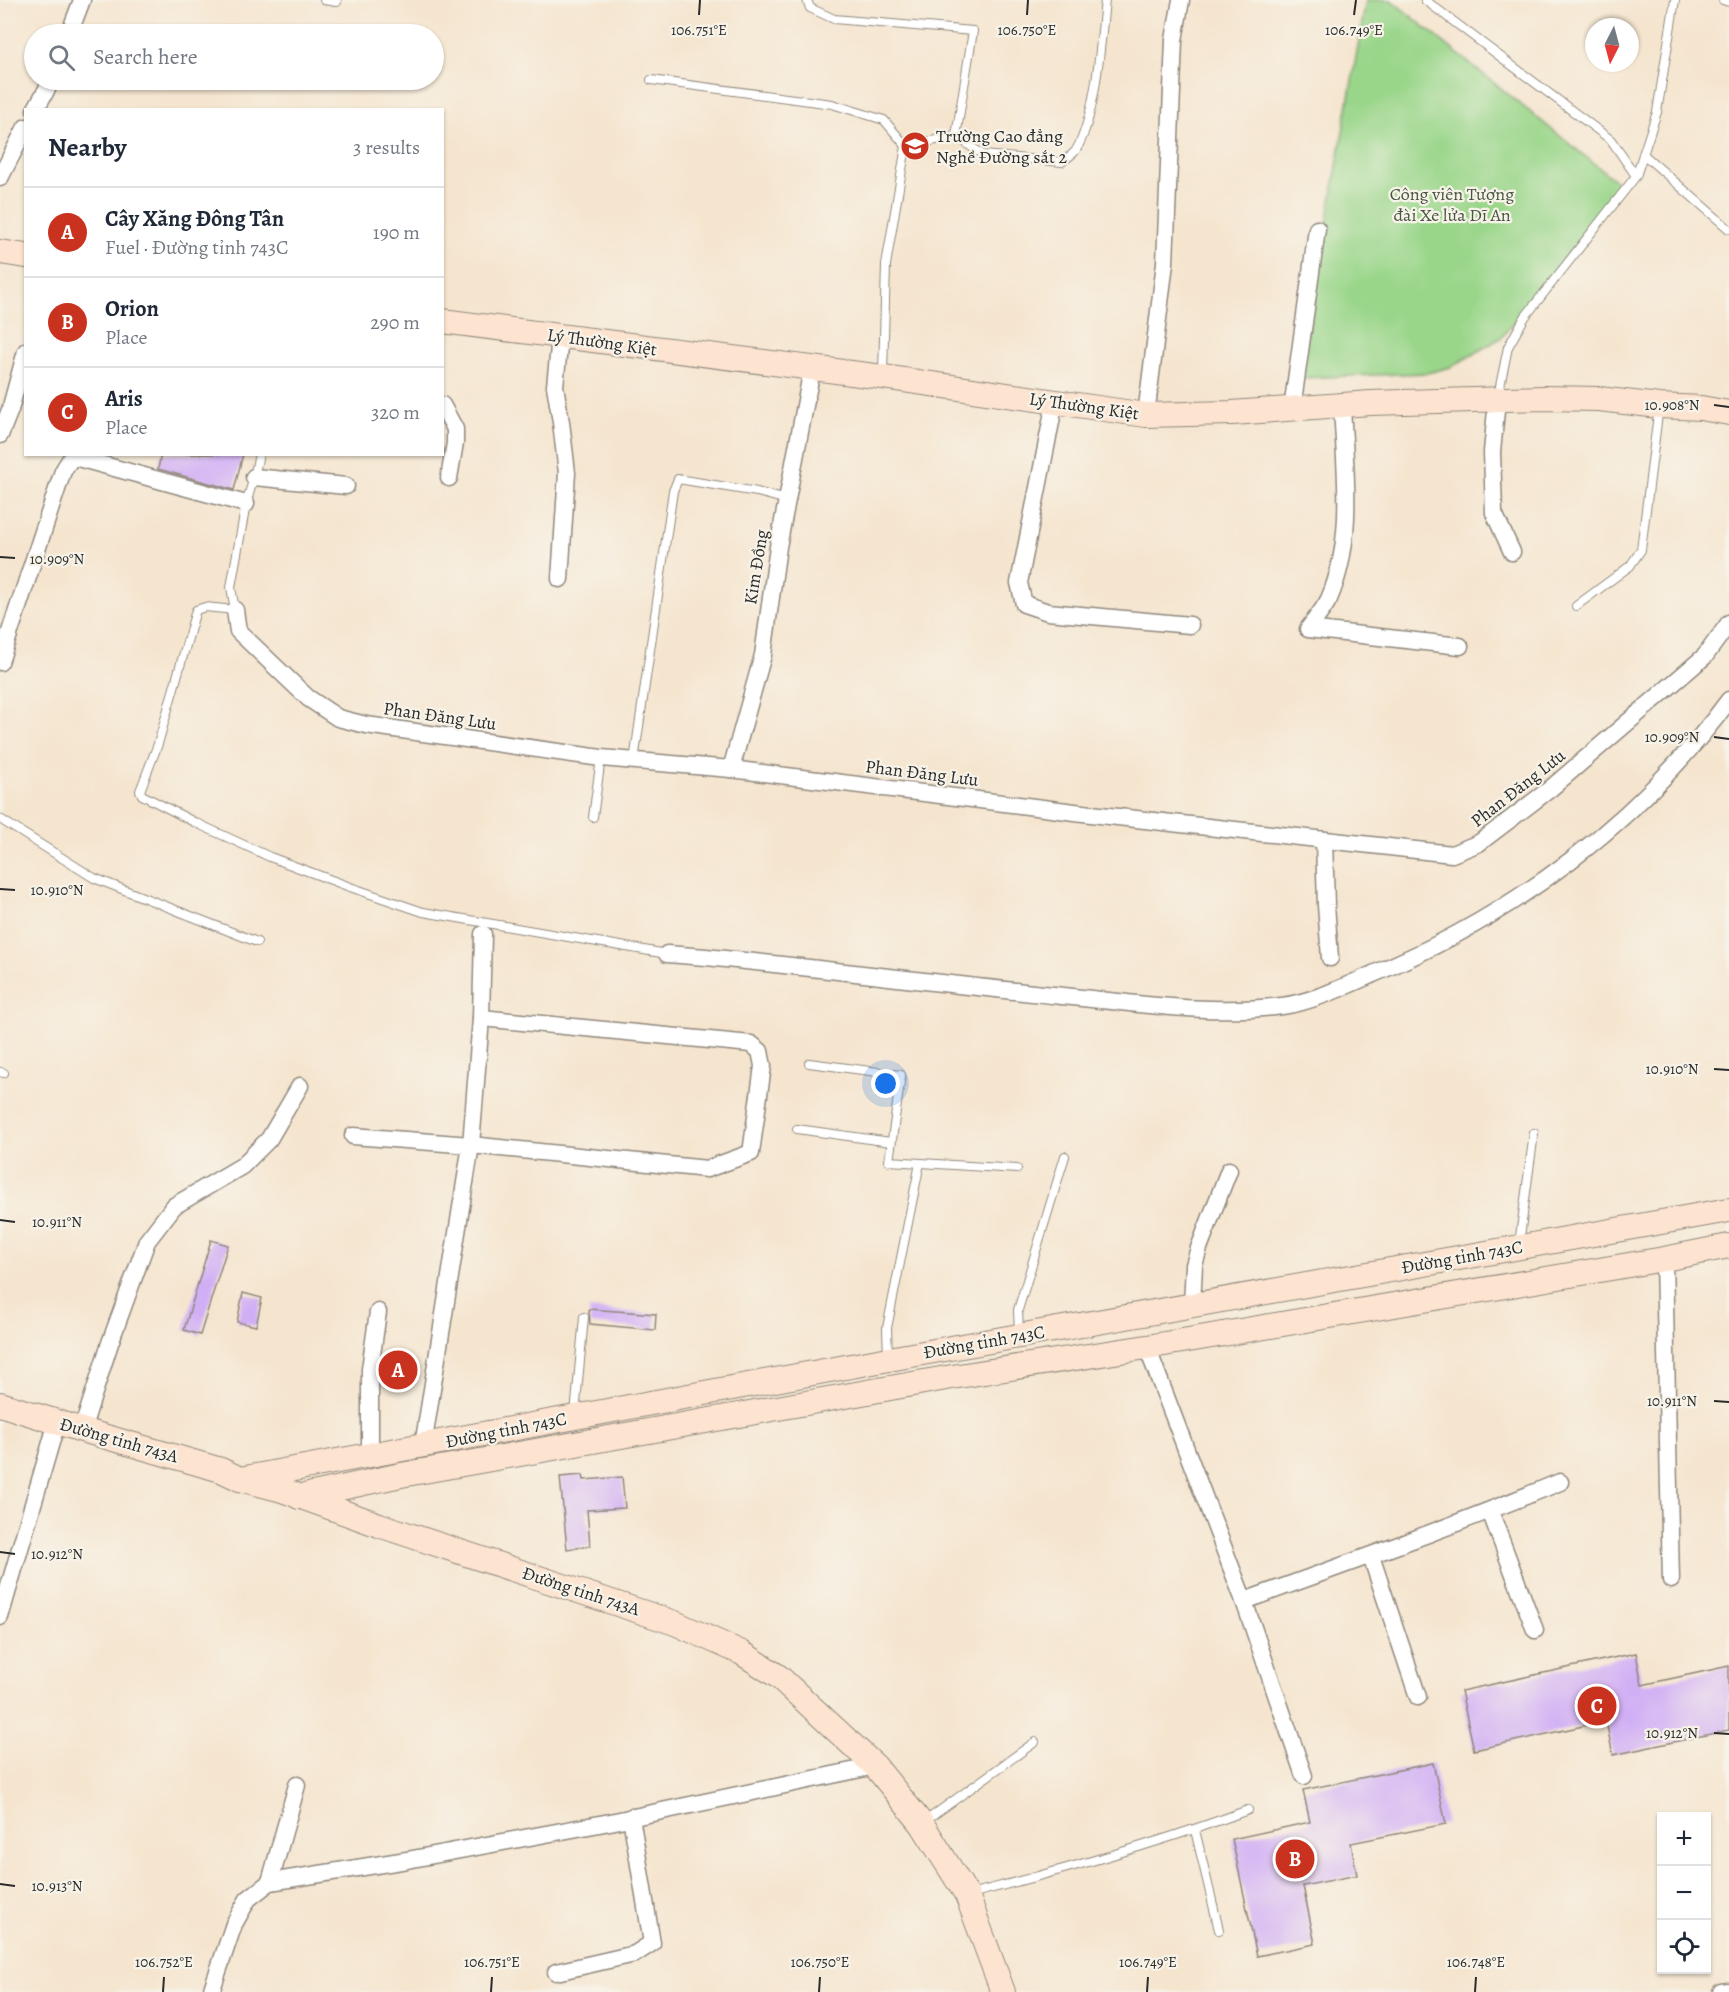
<!DOCTYPE html>
<meta charset="utf-8">
<style>
body{margin:0;font-family:Alegreya,serif;background:#f2f2f3;color:#1f2937}
.controls{position:absolute;right:18px;bottom:18px;display:grid;overflow:hidden;border-radius:0px;box-shadow:0 2px 4px #0004}
.controls button{width:54px;height:54px;display:grid;place-items:center;padding:0;border:0;border-bottom:2px solid #e0e1e3;background:#fff;color:#1f2937;font:30px sans-serif}
.compass{position:absolute;left:1585px;top:18px;width:54px;height:54px;border-radius:50%;background:#fff;box-shadow:0 2px 4px #0004;rotate:186deg}
.you{position:absolute;left:886px;top:1084px;width:21px;height:21px;margin:-15px;border:4px solid #fff;border-radius:50%;background:#1a73e8;box-shadow:0 0 0 9px #1a73e833}
.badge{display:grid;place-items:center;width:39px;height:39px;border-radius:50%;background:#c8321e;color:#fff;font-size:20px;font-weight:700}
.pin{position:absolute;translate:-50% -50%;border:3px solid #fff;box-shadow:0 2px 6px #0006}
.list{margin:0;padding:0;list-style:none}
h2{display:flex;justify-content:space-between;align-items:center;height:78px;margin:0;padding:0 24px;font-size:26px}
h2 small{font-size:20px;font-weight:400;color:#747a83}
.list li{display:grid;grid-template-columns:39px 1fr auto;gap:18px;align-items:center;box-sizing:border-box;height:90px;padding:0 24px;border-top:2px solid #e0e1e3}
.list b{display:block;font-size:22px;white-space:nowrap}
.list p{margin:0;font-size:20px;white-space:nowrap;color:#747a83}
.list em{font-size:20px;font-style:normal;color:#747a83}
.icon{flex:none;width:33px;height:33px;fill:none;stroke:currentColor;stroke-width:2;stroke-linecap:round;stroke-linejoin:round}
.map{position:relative;flex:none;width:1729px;height:1992px;overflow:hidden}
.search{position:absolute;background:#fff;box-shadow:0 2px 4px #0004;left:24px;top:24px;width:420px;height:66px;display:flex;align-items:center;gap:15px;box-sizing:border-box;padding:0 21px;border-radius:33px;color:#747a83;font-size:22px}
.panel{position:absolute;background:#fff;box-shadow:0 2px 4px #0004;left:24px;top:108px;width:420px;height:348px;border-radius:0px}
.map>svg:first-child{display:block}
.green{fill:#9ad68a;stroke:#62805a;stroke-width:1.5}
.building{fill:#d1aff5}
.lines{fill:none;stroke-linecap:round;stroke-linejoin:round}
.service-casing{stroke:#90887d;stroke-width:10}
.minor-casing{stroke:#90887d;stroke-width:19}
.secondary-casing{stroke:#90887d;stroke-width:26}
.service{stroke:#fff;stroke-width:8}
.minor{stroke:#fff;stroke-width:16}
.secondary{stroke:#fde4d0;stroke-width:24}
.ticks{fill:none;stroke:#2b2b2b;stroke-width:2}
.labels{text-anchor:middle;dominant-baseline:central;stroke-width:4.5;stroke-linejoin:round;paint-order:stroke}
.poi-label{font-size:18px;fill:#2b2b2b;stroke:#f7f3e8;text-anchor:start}
.park-label{font-size:18px;fill:#475643;stroke:#f7f3e8}
.street-label{font-size:18px;fill:#2b2b2b;stroke:#f7f3e8}
.ticks-label{font-size:15px;text-anchor:middle;fill:#2b2b2b;stroke:#f7f3e8;stroke-width:4.5;stroke-linejoin:round;paint-order:stroke}
</style>
<div class="map">
<svg width="1729" height="1992" viewBox="0 0 1729 1992">
<rect width="100%" height="100%" fill="#f7f3e8"/>
<filter id="ink" filterUnits="userSpaceOnUse"><feTurbulence type="fractalNoise" baseFrequency=".0167" numOctaves="2"/><feDisplacementMap in="SourceGraphic" scale="12" xChannelSelector="R" yChannelSelector="G"/><feConvolveMatrix kernelMatrix="1 2 1 2 8 2 1 2 1" color-interpolation-filters="sRGB"/></filter>
<filter id="wash" filterUnits="userSpaceOnUse"><feTurbulence type="fractalNoise" baseFrequency=".008" numOctaves="4" result="noise"/><feDisplacementMap in="SourceGraphic" scale="24" xChannelSelector="R" yChannelSelector="G"/><feGaussianBlur stdDeviation="1.35" result="paint"/><feColorMatrix in="noise" values="0 0 0 0 0 0 0 0 0 0 0 0 0 0 0 0 0 1.4 0 .05"/><feComposite in="paint" operator="in"/></filter>
<g filter="url(#wash)">
<rect width="100%" height="100%" fill="#f5e5cf"/>
<path class="green" d="M 1366,0 L 1391,0 L 1622,186 L 1501,338 L 1451,367 L 1427,373 L 1300,378 Z"/>
<g id="blocks">
<g class="building">
<path d="M 161,454 L 243,454 L 234,490 L 158,469 Z"/>
<path d="M 211,1240 L 228,1245 L 200,1335 L 184,1330 Z"/>
<path d="M 243,1293 L 262,1298 L 256,1326 L 237,1322 Z"/>
<path d="M 589,1309 L 656,1314 L 655,1330 L 590,1324 Z"/>
<path d="M 583,1475 L 584,1480 L 622,1477 L 625,1508 L 587,1510 L 590,1546 L 567,1549 L 560,1477 Z"/>
<path d="M 1636,1653 L 1642,1685 L 1729,1666 L 1729,1730 L 1613,1755 L 1606,1721 L 1474,1750 L 1461,1691 Z"/>
<path d="M 1433,1763 L 1446,1824 L 1351,1843 L 1357,1875 L 1303,1886 L 1315,1944 L 1257,1956 L 1232,1839 L 1310,1822 L 1303,1790 Z"/>
</g>
</g>
</g>
<g filter="url(#ink)">
<use href="#blocks" fill-opacity="0" stroke="#90887d" stroke-width="1.5"/>
<g class="lines">
<g class="service-casing">
<g id="service">
<path d="M 324,0 L 337,2"/>
<path d="M 807,0 L 810,8 L 834,19 L 973,31 L 956,136 L 906,146 L 886,265 L 883,374"/>
<path d="M 1425,0 L 1611,140 L 1636,176"/>
<path d="M 1723,0 L 1729,2"/>
<path d="M 651,80 L 832,104 L 884,120 L 906,146"/>
<path d="M 956,136 L 983,155 L 1062,162 C 1066,158 1073,155 1076,150 C 1096,117 1101,40 1105,0"/>
<path d="M 1643,154 L 1729,229"/>
<path d="M 1498,396 L 1508,347 L 1525,317 L 1636,176 L 1657,112 L 1675,0"/>
<path d="M 259,454 L 254,477 L 246,504 L 231,587 L 235,610 L 205,607 L 196,610 L 158,744 L 140,791 L 142,795 L 194,822 L 270,857 L 350,887 L 423,912 L 667,954"/>
<path d="M 1576,606 L 1630,566 L 1641,550 L 1659,406"/>
<path d="M 634,761 L 673,491 L 678,479 L 757,492 L 787,500"/>
<path d="M 593,817 L 601,758"/>
<path d="M 0,819 L 94,878 L 257,942"/>
<path d="M 809,1063 L 901,1075 L 889,1161 L 1017,1169"/>
<path d="M 0,1072 L 4,1073"/>
<path d="M 797,1129 L 891,1142"/>
<path d="M 1519,1244 L 1534,1133"/>
<path d="M 1019,1333 L 1018,1310 L 1065,1156"/>
<path d="M 888,1356 L 887,1328 L 920,1163"/>
<path d="M 575,1414 L 584,1317"/>
<path d="M 924,1822 L 1035,1742"/>
<path d="M 1195,1830 L 1219,1930"/>
<path d="M 970,1894 C 1064,1870 1157,1844 1248,1810"/>
</g>
</g>
<g class="minor-casing">
<g id="minor">
<path d="M 69,34 L 82,0"/>
<path d="M 35,110 L 52,80"/>
<path d="M 0,178 L 26,127"/>
<path d="M 1497,400 L 1492,452 L 1494,513 L 1512,552"/>
<path d="M 1055,402 L 1019,583 L 1024,604 L 1048,612 L 1190,625"/>
<path d="M 442,405 L 455,429 L 455,443 L 449,478"/>
<path d="M 1342,406 C 1345,470 1355,539 1329,599 C 1324,609 1315,620 1308,629 L 1460,646"/>
<path d="M 1292,409 L 1317,229"/>
<path d="M 1146,415 L 1165,263 L 1174,40 L 1181,0"/>
<path d="M 0,435 L 10,410 L 26,351"/>
<path d="M 254,477 L 346,486"/>
<path d="M 560,579 L 567,473 L 561,422 L 555,386 L 560,337"/>
<path d="M 235,610 L 238,631 L 308,698 L 338,718 L 366,725 L 601,758 L 731,769 L 1091,814 L 1452,854 L 1479,843 L 1550,789 L 1705,656 L 1729,623"/>
<path d="M 0,662 L 63,471 L 71,458 L 78,458 L 246,504"/>
<path d="M 731,769 L 763,655 L 778,547 L 812,369"/>
<path d="M 1324,840 L 1326,905 L 1330,958"/>
<path d="M 667,954 L 706,957 C 828,969 950,985 1073,997 C 1142,1004 1213,1015 1282,1006 C 1312,1002 1346,986 1373,974 C 1513,916 1639,822 1729,700"/>
<path d="M 353,1136 L 471,1145 L 707,1169 L 751,1153 L 763,1066 L 760,1051 L 751,1044 L 481,1018"/>
<path d="M 1664,1259 L 1671,1580"/>
<path d="M 1192,1305 L 1194,1265 L 1199,1248 L 1229,1170"/>
<path d="M 1147,1347 L 1244,1601 L 1304,1776"/>
<path d="M 82,1430 L 110,1343 L 147,1241 L 174,1206 L 242,1166 L 269,1139 L 300,1086"/>
<path d="M 423,1446 L 471,1145 L 481,1018 L 483,934"/>
<path d="M 370,1456 L 370,1369 L 378,1312"/>
<path d="M 1490,1511 L 1535,1630"/>
<path d="M 1371,1556 L 1418,1697"/>
<path d="M 1244,1601 C 1350,1563 1456,1525 1560,1482"/>
<path d="M 0,1617 L 57,1422"/>
<path d="M 270,1882 L 297,1785"/>
<path d="M 556,1972 L 635,1954 L 652,1943 L 631,1817"/>
<path d="M 211,1992 L 234,1924 L 248,1899 L 270,1882 L 407,1860 L 610,1822 L 875,1766"/>
<path d="M 1721,1992 L 1729,1991"/>
</g>
</g>
<g class="secondary-casing">
<g id="secondary">
<path d="M 0,252 L 26,256"/>
<path d="M 442,321 L 883,377 L 1146,415 L 1232,413 L 1370,403 L 1545,398 L 1599,399 L 1659,406 L 1701,408 L 1729,413"/>
<path d="M 0,1404 L 82,1430 L 221,1470 L 240,1479 L 282,1490 L 379,1525 L 675,1623 L 742,1653 L 779,1677 L 875,1766 L 922,1824 L 967,1895 L 1003,1992"/>
<path d="M 240,1479 L 889,1359 L 1729,1210"/>
<path d="M 299,1497 L 401,1475 L 952,1377 L 1147,1347 L 1664,1259 L 1729,1246"/>
</g>
</g>
<use href="#service" class="service"/>
<use href="#minor" class="minor"/>
<use href="#secondary" class="secondary"/>
</g>
</g>
<path class="ticks" d="M 699,15 L 700,0M 1027,15 L 1028,0M 1354,15 L 1356,0M 1714,405 L 1729,407M 0,557 L 15,558M 1714,737 L 1729,739M 0,889 L 15,890M 1714,1069 L 1729,1070M 0,1220 L 15,1222M 1714,1401 L 1729,1402M 0,1552 L 15,1554M 1714,1733 L 1729,1734M 0,1884 L 15,1886M 163,1992 L 164,1977M 491,1992 L 492,1977M 819,1992 L 820,1977M 1147,1992 L 1148,1977M 1475,1992 L 1476,1977"/>
<defs>
<g id="university-disc" transform="scale(1.5)"><circle r="9.5" fill="#c8321e" stroke="#f7f3e8"/><path d="M0-5L7-2L0 1L-7-2ZM-4 1L0 2.5L4 1V4Q0 6-4 4Z" fill="#fff"/></g>
</defs>
<g fill-rule="evenodd">
<use href="#university-disc" x="915" y="146"/>
</g>
<g class="labels">
<g class="poi-label">
<text x="936" y="136">Trường Cao đẳng<tspan x="936" dy="21">Nghề Đường sắt 2</tspan></text>
</g>
<g class="park-label">
<text x="1452" y="194">Công viên Tượng<tspan x="1452" dy="21">đài Xe lửa Dĩ An</tspan></text>
</g>
<g class="street-label">
<text transform="translate(602 342) rotate(8)">Lý Thường Kiệt</text>
<text transform="translate(1084 406) rotate(8)">Lý Thường Kiệt</text>
<text transform="translate(756 567) rotate(-81)">Kim Đồng</text>
<text transform="translate(440 716) rotate(8)">Phan Đăng Lưu</text>
<text transform="translate(922 773) rotate(7)">Phan Đăng Lưu</text>
<text transform="translate(1518 788) rotate(-38)">Phan Đăng Lưu</text>
<text transform="translate(1462 1257) rotate(-10)">Đường tỉnh 743C</text>
<text transform="translate(984 1342) rotate(-10)">Đường tỉnh 743C</text>
<text transform="translate(506 1430) rotate(-11)">Đường tỉnh 743C</text>
<text transform="translate(119 1440) rotate(16)">Đường tỉnh 743A</text>
<text transform="translate(581 1591) rotate(18)">Đường tỉnh 743A</text>
</g>
</g>
<g class="ticks-label">
<text x="699" y="35">106.751°E</text>
<text x="1027" y="35">106.750°E</text>
<text x="1354" y="35">106.749°E</text>
<text x="1672" y="410">10.908°N</text>
<text x="57" y="564">10.909°N</text>
<text x="1672" y="742">10.909°N</text>
<text x="57" y="895">10.910°N</text>
<text x="1672" y="1074">10.910°N</text>
<text x="57" y="1227">10.911°N</text>
<text x="1672" y="1406">10.911°N</text>
<text x="57" y="1559">10.912°N</text>
<text x="1672" y="1738">10.912°N</text>
<text x="57" y="1891">10.913°N</text>
<text x="164" y="1967">106.752°E</text>
<text x="492" y="1967">106.751°E</text>
<text x="820" y="1967">106.750°E</text>
<text x="1148" y="1967">106.749°E</text>
<text x="1476" y="1967">106.748°E</text>
</g>
</svg>
<div class="controls">
<button>+</button>
<button>−</button>
<button><svg class="icon" aria-label="locate" viewBox="0 0 24 24"><circle cx="12" cy="12" r="6"/><path d="M12 2v4M12 18v4M2 12h4M18 12h4"/></svg></button>
</div>
<svg class="compass" viewBox="-18 -18 36 36"><path d="M0-13l5 13h-10z" fill="#e53935"/><path d="M0 13l5-13h-10z" fill="#747a83"/></svg>
<div class="you"></div>
<div class="pin badge" style="left:398px;top:1370px">A</div>
<div class="pin badge" style="left:1295px;top:1859px">B</div>
<div class="pin badge" style="left:1597px;top:1706px">C</div>
<div class="search"><svg class="icon" aria-label="search" viewBox="0 0 24 24"><circle cx="10" cy="10" r="6"/><path d="M15 15l6 6"/></svg>Search here</div>
<section class="panel">
<h2>Nearby<small>3 results</small></h2>
<ul class="list">
<li><span class="badge">A</span><div><b>Cây Xăng Đông Tân</b><p>Fuel · Đường tỉnh 743C</p></div><em>190 m</em></li>
<li><span class="badge">B</span><div><b>Orion</b><p>Place</p></div><em>290 m</em></li>
<li><span class="badge">C</span><div><b>Aris</b><p>Place</p></div><em>320 m</em></li>
</ul>
</section>
</div>
